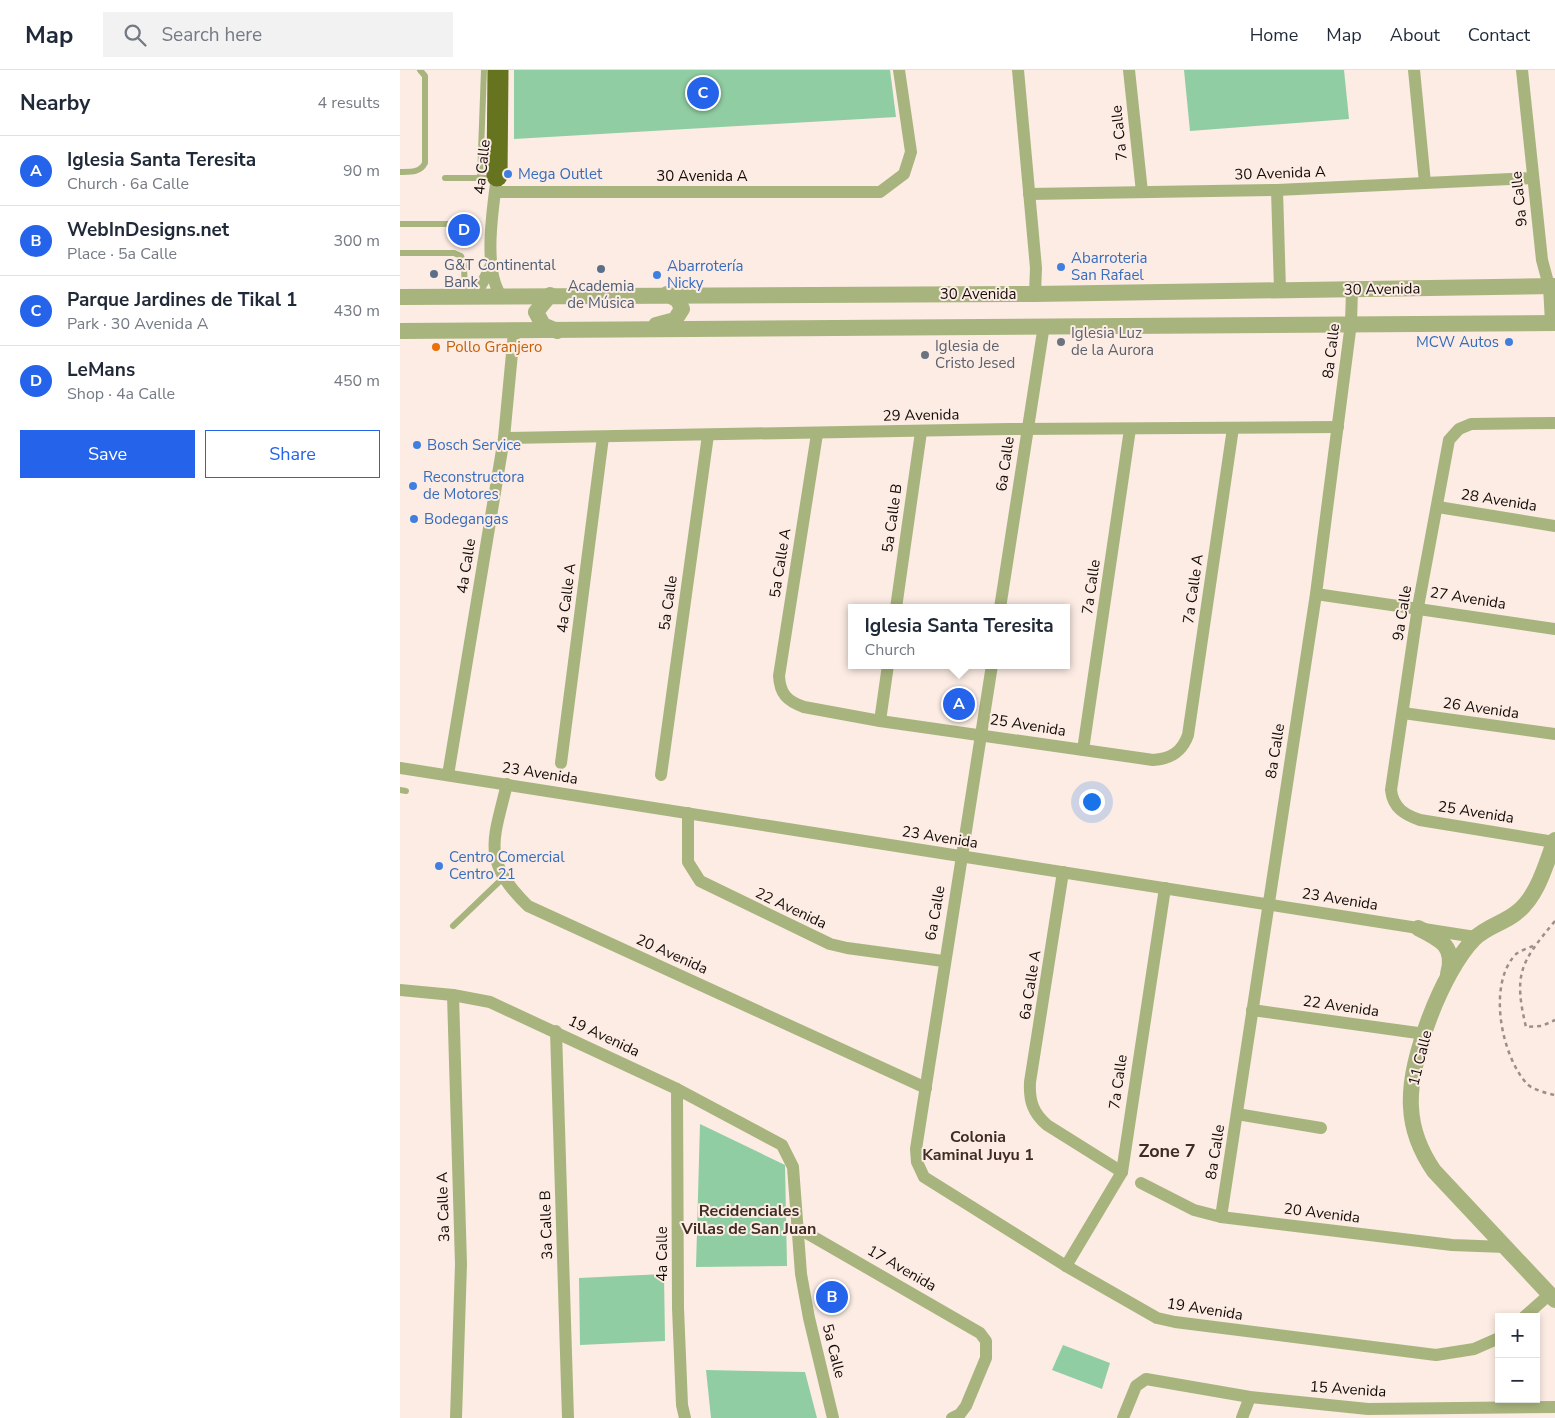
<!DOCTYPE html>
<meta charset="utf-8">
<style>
body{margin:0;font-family:"Nunito Sans",sans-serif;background:#f2f2f3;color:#1f2937}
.controls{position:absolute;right:15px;bottom:15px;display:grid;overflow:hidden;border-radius:0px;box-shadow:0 2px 8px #0003}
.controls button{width:45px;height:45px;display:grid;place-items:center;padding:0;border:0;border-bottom:1px solid #e0e1e3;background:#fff;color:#1f2937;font:25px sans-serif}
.you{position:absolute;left:691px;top:731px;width:18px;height:18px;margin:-12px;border:4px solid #fff;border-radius:50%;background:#1a73e8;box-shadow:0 0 0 8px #1a73e833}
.badge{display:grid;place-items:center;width:32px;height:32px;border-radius:50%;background:#2563eb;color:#fff;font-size:16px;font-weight:700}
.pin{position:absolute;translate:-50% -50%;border:2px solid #fff;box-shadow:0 1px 5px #0006}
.popup{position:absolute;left:448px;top:534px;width:222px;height:65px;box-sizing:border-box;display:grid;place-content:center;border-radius:0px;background:#fff;filter:drop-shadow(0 1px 4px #0005);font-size:16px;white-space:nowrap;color:#747a83}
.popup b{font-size:19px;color:#1f2937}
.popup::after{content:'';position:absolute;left:50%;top:100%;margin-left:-10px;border:10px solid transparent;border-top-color:#fff}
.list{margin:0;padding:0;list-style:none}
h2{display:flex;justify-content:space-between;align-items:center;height:65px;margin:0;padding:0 20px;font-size:21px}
h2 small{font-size:16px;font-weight:400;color:#747a83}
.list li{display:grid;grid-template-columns:32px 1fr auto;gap:15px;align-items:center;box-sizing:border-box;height:70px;padding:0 20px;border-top:1px solid #e0e1e3}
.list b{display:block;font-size:19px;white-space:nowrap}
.list p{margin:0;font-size:16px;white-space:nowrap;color:#747a83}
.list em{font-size:16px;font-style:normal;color:#747a83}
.actions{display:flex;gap:10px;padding:15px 20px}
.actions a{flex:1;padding:11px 0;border:1px solid #2563eb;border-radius:0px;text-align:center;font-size:18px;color:#2563eb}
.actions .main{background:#2563eb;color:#fff}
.icon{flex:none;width:28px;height:28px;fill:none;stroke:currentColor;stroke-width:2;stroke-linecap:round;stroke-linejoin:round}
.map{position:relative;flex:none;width:1155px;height:1348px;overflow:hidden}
header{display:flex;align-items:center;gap:30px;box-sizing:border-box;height:70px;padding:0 25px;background:#fff;border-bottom:1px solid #e0e1e3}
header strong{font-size:24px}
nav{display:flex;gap:28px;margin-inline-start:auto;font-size:18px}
.search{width:350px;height:45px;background:#f2f2f3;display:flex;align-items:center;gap:12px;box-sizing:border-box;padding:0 18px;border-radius:0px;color:#747a83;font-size:19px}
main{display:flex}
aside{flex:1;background:#fff}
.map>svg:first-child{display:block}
.green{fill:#90cda2}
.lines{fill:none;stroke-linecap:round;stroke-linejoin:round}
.path{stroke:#9c8f89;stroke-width:2.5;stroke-dasharray:4 4;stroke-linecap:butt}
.service{stroke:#a8b47d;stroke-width:6}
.minor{stroke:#a8b47d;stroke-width:12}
.tertiary{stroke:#a8b47d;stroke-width:16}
.trunk{stroke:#66741f;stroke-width:21}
.shop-dot{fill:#3f7fe0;stroke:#fcece4;stroke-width:2}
.service-dot{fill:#5c6f8a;stroke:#fcece4;stroke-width:2}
.worship-dot{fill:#6b7280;stroke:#fcece4;stroke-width:2}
.food-dot{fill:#e8710a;stroke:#fcece4;stroke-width:2}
.labels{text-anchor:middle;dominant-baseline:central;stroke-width:4;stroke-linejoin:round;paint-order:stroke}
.street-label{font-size:15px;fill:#140c08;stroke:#fcece4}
.shop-label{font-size:15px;fill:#366cbe;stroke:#fcece4;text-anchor:start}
.service-label{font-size:15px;fill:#4e5e75;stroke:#fcece4;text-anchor:start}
.worship-label{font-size:15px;fill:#5b616d;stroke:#fcece4;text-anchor:start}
.food-label{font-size:15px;fill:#c56008;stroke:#fcece4;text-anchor:start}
.neighbourhood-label{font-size:16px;font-weight:bold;fill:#3f2c22;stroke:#fcece4}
.quarter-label{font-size:18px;font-weight:bold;fill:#3f2c22;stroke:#fcece4}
</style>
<header>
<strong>Map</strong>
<div class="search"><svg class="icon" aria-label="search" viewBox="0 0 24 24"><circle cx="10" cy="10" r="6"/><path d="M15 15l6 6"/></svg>Search here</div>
<nav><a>Home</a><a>Map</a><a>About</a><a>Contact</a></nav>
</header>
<main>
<aside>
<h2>Nearby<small>4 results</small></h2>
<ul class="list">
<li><span class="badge">A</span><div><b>Iglesia Santa Teresita</b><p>Church · 6a Calle</p></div><em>90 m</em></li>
<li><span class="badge">B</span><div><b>WebInDesigns.net</b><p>Place · 5a Calle</p></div><em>300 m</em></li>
<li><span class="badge">C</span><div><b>Parque Jardines de Tikal 1</b><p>Park · 30 Avenida A</p></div><em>430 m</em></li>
<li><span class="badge">D</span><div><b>LeMans</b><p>Shop · 4a Calle</p></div><em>450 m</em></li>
</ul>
<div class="actions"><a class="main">Save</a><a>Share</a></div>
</aside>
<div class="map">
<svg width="1155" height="1348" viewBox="0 0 1155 1348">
<rect width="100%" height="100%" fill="#fcece4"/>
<g class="green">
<path d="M 114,0 L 490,0 L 496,47 L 114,69 Z"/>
<path d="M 784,0 L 944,0 L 949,49 L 790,61 Z"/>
<path d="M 300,1054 L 385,1095 L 387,1196 L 296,1197 Z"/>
<path d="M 264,1204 L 265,1271 L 180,1275 L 179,1208 Z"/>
<path d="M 663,1275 L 710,1293 L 702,1319 L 652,1300 Z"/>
<path d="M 306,1300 L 405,1302 L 417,1348 L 311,1348 Z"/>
</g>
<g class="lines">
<g class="path">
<path d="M 1155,851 C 1121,892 1113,903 1126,957 L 1142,956 L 1155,950"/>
<path d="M 1133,876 C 1128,878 1120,881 1116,884 C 1087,914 1101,985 1127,1014 C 1132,1019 1148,1024 1155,1025"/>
</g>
<g class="service">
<path d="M 0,102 C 10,102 20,103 25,93 L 25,6 L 20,0"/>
<path d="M 45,108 L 94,108"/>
<path d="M 80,108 L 84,0"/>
<path d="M 0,154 L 48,154"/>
<path d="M 0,183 L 54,183 L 61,186 L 64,194 L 65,225"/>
<path d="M 0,720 L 6,721"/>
<path d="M 53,856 L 102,809"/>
</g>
<g class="minor">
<path d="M 618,0 L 636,198 L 635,224"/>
<path d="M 729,0 L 742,122"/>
<path d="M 1014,0 L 1025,113"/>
<path d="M 1122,0 L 1142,190 L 1149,216 L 1151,253"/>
<path d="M 96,114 C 92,144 84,199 100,224 L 107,226"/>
<path d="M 877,120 L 880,220"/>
<path d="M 95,122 L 480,122 L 504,104 L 511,82 L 499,0"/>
<path d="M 629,124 L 877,120 L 1133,108"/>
<path d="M 65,226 C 79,223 85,209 90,197"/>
<path d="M 417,364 L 379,606 C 380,624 387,631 404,637 L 480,651 L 753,690 C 771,689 782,682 788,665 L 833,358"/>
<path d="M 104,368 L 609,359 L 938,357"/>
<path d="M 1038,437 L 1155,456"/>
<path d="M 916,524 L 1155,559"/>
<path d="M 496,538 L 521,362"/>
<path d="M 600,538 L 644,255"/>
<path d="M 592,595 L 516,1079 L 517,1092 L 524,1107 L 666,1196 L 757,1248 L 775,1252 L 1036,1285 L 1074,1279 L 1099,1268"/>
<path d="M 1003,643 L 1155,664"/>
<path d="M 480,651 L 488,595"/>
<path d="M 683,680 L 730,359"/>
<path d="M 161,693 L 203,367"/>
<path d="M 0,698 L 1075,867"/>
<path d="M 48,705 L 104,368 L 114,262"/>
<path d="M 261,705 L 308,365"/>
<path d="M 107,714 C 93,772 81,790 128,836 L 526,1018"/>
<path d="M 288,743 L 288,792 L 300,811 L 430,874 L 447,878 L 543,891"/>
<path d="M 1154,772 L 1020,750 C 1005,745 993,738 991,720 L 1018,537 L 1049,370 L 1059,359 L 1071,354 L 1155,353"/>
<path d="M 663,802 L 630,1012 C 629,1031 633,1043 647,1055 L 722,1102"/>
<path d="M 0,920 L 53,925 L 90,932 L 277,1019 L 382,1075 L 393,1097 L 401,1204 L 409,1248 L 433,1348"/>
<path d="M 53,925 L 61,1194 L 56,1348"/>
<path d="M 852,940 L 1025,964"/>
<path d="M 156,961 L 168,1348"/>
<path d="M 277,1019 L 278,1238 L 282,1335 L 285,1348"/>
<path d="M 837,1044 L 921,1058"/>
<path d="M 741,1113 L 794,1140 L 821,1147 L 1052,1175 L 1105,1177"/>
<path d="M 821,1147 L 916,524 L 951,253 L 952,220"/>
<path d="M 398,1158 L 580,1263 L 586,1271 L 586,1288 L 566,1336 L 560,1344 L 552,1348"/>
<path d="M 666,1196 L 722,1102 L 765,818"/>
<path d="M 1124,1247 L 1150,1224"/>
<path d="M 723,1348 L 736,1316 L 746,1309 L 850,1327 L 968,1339 L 1155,1337"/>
<path d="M 842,1348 L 850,1327"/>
</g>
<g class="tertiary">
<path d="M 150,225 L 136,242 L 143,255 L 157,261"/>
<path d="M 0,227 L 635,224 L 1155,216"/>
<path d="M 256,255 L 275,250 L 282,239 L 278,230 L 267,224"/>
<path d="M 0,261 L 1155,253"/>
<path d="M 1155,770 C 1146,793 1138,827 1116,843 C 1104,853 1085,857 1074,869 C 1042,902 1008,991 1011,1037 C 1012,1061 1021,1082 1034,1101 L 1155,1230"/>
<path d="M 1018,858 C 1040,869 1056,876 1048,904"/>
</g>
<path class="trunk" d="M 97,106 L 98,0"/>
</g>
<g class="shop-dot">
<circle cx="108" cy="104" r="5"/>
<circle cx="661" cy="197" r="5"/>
<circle cx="257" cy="205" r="5"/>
<circle cx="1109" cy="272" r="5"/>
<circle cx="17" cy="375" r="5"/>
<circle cx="13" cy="416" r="5"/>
<circle cx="14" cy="449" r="5"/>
<circle cx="39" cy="796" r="5"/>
</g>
<g class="service-dot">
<circle cx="201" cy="199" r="5"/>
<circle cx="34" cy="204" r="5"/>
</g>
<g class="worship-dot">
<circle cx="661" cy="272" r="5"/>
<circle cx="525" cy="285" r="5"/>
</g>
<circle class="food-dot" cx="36" cy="277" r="5"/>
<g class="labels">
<g class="street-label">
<text transform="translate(719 63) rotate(-96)">7a Calle</text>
<text transform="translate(82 97) rotate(-84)">4a Calle</text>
<text transform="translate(880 103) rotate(-2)">30 Avenida A</text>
<text x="302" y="106">30 Avenida A</text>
<text transform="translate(1119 129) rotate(-96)">9a Calle</text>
<text transform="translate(982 219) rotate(-1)">30 Avenida</text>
<text x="578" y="224">30 Avenida</text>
<text transform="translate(931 281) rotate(-83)">8a Calle</text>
<text transform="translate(521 345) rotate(-1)">29 Avenida</text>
<text transform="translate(605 394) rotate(-82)">6a Calle</text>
<text transform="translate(1099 430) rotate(9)">28 Avenida</text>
<text transform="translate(492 448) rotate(-82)">5a Calle B</text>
<text transform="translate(380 493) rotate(-81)">5a Calle A</text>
<text transform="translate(66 496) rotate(-81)">4a Calle</text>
<text transform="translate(691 517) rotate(-82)">7a Calle</text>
<text transform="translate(793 519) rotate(-82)">7a Calle A</text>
<text transform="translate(166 528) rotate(-83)">4a Calle A</text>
<text transform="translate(1068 528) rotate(9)">27 Avenida</text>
<text transform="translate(268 533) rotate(-82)">5a Calle</text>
<text transform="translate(1002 543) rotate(-81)">9a Calle</text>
<text transform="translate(1081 638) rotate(8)">26 Avenida</text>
<text transform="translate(628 655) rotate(9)">25 Avenida</text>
<text transform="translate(875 681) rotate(-81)">8a Calle</text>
<text transform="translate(140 703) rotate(9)">23 Avenida</text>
<text transform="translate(1076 742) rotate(9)">25 Avenida</text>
<text transform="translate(540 767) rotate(9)">23 Avenida</text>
<text transform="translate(940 829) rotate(9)">23 Avenida</text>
<text transform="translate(391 838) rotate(25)">22 Avenida</text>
<text transform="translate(535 843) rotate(-80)">6a Calle</text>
<text transform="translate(272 884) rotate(24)">20 Avenida</text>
<text transform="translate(630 915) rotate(-81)">6a Calle A</text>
<text transform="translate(941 936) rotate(8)">22 Avenida</text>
<text transform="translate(204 966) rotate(25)">19 Avenida</text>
<text transform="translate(1020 988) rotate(-76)">11 Calle</text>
<text transform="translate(718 1012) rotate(-82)">7a Calle</text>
<text transform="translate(815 1082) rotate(-81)">8a Calle</text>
<text transform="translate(43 1137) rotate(-92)">3a Calle A</text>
<text transform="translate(922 1143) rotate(7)">20 Avenida</text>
<text transform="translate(146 1155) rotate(-92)">3a Calle B</text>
<text transform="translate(262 1184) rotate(-90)">4a Calle</text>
<text transform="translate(502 1198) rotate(30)">17 Avenida</text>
<text transform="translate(805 1239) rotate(9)">19 Avenida</text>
<text transform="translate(434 1281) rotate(76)">5a Calle</text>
<text transform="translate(948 1319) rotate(4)">15 Avenida</text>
</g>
<g class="shop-label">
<text x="118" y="104">Mega Outlet</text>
<text x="671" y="188">Abarroteria<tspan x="671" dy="17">San Rafael</tspan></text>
<text x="267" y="196">Abarrotería<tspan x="267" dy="17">Nicky</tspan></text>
<text x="1099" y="272" text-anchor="end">MCW Autos</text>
<text x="27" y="375">Bosch Service</text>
<text x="23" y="407">Reconstructora<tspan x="23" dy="17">de Motores</tspan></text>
<text x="24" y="449">Bodegangas</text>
<text x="49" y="787">Centro Comercial<tspan x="49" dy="17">Centro 21</tspan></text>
</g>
<g class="service-label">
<text x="44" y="195">G&amp;T Continental<tspan x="44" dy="17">Bank</tspan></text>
<text x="201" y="216" text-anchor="middle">Academia<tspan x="201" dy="17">de Música</tspan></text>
</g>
<g class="worship-label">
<text x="671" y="263">Iglesia Luz<tspan x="671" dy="17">de la Aurora</tspan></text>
<text x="535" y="276">Iglesia de<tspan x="535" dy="17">Cristo Jesed</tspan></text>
</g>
<g class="food-label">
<text x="46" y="277">Pollo Granjero</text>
</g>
<g class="neighbourhood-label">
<text x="578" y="1067">Colonia<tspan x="578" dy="18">Kaminal Juyu 1</tspan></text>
<text x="349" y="1141">Recidenciales<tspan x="349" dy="18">Villas de San Juan</tspan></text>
</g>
<g class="quarter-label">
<text x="767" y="1081">Zone 7</text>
</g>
</g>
</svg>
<div class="controls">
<button>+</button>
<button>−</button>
</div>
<div class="you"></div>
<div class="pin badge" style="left:559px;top:634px">A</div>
<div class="popup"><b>Iglesia Santa Teresita</b>Church</div>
<div class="pin badge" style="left:432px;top:1227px">B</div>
<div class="pin badge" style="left:303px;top:23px">C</div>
<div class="pin badge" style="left:64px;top:160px">D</div>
</div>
</main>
